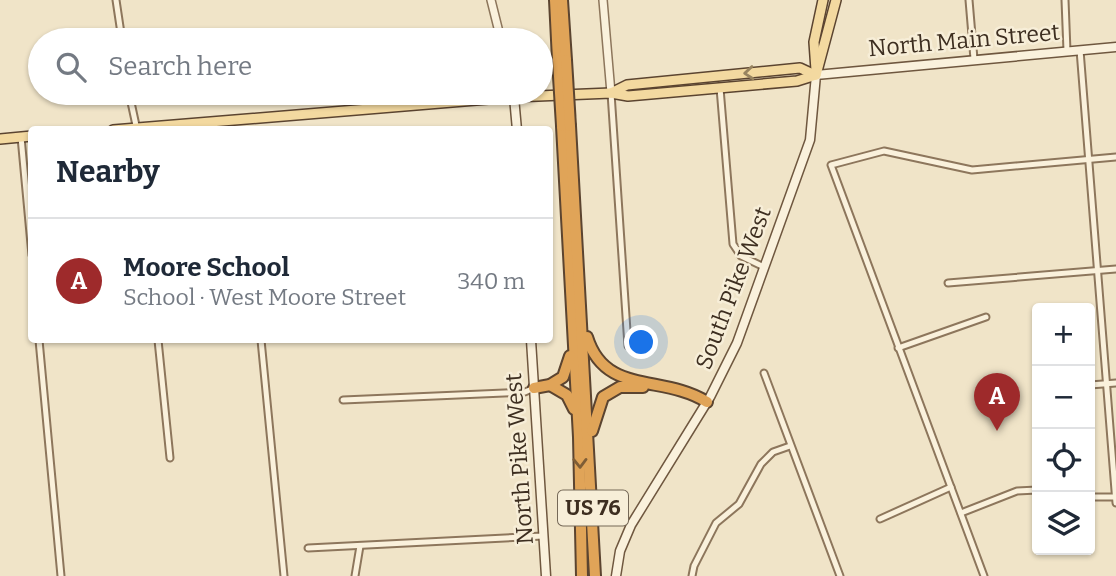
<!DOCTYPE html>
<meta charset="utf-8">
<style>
body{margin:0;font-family:Bitter,serif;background:#f6f6f7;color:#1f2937}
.controls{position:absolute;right:21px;bottom:21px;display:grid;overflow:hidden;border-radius:7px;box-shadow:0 2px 5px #0004}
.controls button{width:63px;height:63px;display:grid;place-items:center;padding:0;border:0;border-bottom:2px solid #e0e1e3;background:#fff;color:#1f2937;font:35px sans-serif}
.you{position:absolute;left:642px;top:343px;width:24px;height:24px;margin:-18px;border:5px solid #fff;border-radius:50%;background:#1a73e8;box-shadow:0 0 0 10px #1a73e833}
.badge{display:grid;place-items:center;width:46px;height:46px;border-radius:50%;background:#9e2a2b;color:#fff;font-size:23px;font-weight:700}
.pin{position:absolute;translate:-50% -58px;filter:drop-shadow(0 2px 4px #0008)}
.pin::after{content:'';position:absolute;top:37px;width:24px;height:21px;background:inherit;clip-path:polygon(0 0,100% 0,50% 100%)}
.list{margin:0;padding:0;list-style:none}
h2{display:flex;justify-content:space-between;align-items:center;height:91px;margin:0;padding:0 28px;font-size:30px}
h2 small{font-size:23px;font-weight:400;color:#747a83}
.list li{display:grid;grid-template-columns:46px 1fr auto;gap:21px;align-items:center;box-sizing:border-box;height:126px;padding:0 28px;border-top:2px solid #e0e1e3}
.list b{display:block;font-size:26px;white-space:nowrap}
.list p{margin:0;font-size:23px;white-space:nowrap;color:#747a83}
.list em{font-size:23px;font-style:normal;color:#747a83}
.icon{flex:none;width:38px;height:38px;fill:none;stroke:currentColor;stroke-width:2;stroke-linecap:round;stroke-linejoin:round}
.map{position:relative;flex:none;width:1116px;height:576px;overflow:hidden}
.search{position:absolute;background:#fff;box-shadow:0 2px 5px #0004;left:28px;top:28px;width:525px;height:77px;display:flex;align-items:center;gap:18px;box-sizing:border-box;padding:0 24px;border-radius:38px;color:#747a83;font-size:26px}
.panel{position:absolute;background:#fff;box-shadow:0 2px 5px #0004;left:28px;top:126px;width:525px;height:217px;border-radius:7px}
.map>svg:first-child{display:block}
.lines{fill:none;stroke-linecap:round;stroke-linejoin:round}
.minor-casing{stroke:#8d765c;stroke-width:9}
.tertiary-casing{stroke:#8d765c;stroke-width:10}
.secondary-casing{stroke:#6f573f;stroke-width:11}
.primary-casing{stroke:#5b4430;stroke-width:12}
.motorway-casing{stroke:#5b4430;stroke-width:14}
.minor{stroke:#faf1dc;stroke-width:5}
.tertiary{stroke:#faf1dc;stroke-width:7}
.secondary{stroke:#faf1dc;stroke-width:8}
.primary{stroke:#f3d9a0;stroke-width:9}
.motorway{stroke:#e0a458;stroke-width:10}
.motorway-bridge-casing{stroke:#5b4430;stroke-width:14;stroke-linecap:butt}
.motorway-bridge{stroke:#e0a458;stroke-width:10}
.oneway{stroke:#988460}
.oneway2{stroke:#7e5d36}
.labels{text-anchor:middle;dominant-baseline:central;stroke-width:5;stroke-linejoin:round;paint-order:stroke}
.shield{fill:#f7eed8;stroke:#756857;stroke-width:2}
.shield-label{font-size:21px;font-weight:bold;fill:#3d2e20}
.street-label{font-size:23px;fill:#3d2e20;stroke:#f7eed8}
</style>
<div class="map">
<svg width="1116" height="576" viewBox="0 0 1116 576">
<rect width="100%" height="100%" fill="#f0e4c8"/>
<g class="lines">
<g class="minor-casing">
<g id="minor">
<path d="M 116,0 L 122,40"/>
<path d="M 969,0 L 974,59"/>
<path d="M 1065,0 L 1067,51"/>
<path d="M 1080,50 L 1116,503"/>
<path d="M 720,88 L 733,244 L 741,256 L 764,267"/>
<path d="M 129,93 L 137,130"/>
<path d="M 611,93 L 628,346"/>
<path d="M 21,137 L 32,255"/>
<path d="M 948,283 L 1116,269"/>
<path d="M 39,340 L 61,576"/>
<path d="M 158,340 L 170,458"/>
<path d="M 261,340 L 284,576"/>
<path d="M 898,348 L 986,317"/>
<path d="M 764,373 L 840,576"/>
<path d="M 1090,385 L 1116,383"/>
<path d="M 343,400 L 525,392 L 534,388"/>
<path d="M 1090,497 L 1116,497"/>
<path d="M 961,513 L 1017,491 L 1037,490"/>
<path d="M 880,519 L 951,487"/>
<path d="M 308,548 L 543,536"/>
<path d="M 355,576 L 360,546"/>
<path d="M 692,576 L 694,566 L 716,523 L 739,504 L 761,464 L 773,452 L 790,446"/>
<path d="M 984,576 L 831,165 L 884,151 L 972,170 L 1116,157"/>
</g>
</g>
<g class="tertiary-casing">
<g id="tertiary">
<path d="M 491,0 L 501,40"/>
<path d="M 603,0 L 611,93"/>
</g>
</g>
<g class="secondary-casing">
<g id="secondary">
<path d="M 514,97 L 517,130"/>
<path d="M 531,340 L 546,576"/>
<path d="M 616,576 L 620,551 L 631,525 L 710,397 L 737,343 L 810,140 L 816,75 L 1116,47"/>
</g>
</g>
<g class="primary-casing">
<g id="primary">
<path d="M 816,70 L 814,42 L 823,0"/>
<path d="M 816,75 L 836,0"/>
<path d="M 611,93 L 627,85 L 800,68 L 815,75"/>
<path d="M 113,130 L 514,97 L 611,93 L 628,96 L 797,81 L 816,75"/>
<path d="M 0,139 L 32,136"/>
</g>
</g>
<g class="motorway-casing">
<g id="motorway">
<path d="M 555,0 L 558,60"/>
<path d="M 562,0 L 566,60"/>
<path d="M 562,126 L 579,437 L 582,576"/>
<path d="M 570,126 L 595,576"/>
<path d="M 587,337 C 605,396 663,374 707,402"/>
<path d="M 550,385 L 567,395 L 574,409"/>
<path d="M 534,388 L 550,385 L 563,377 L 570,356"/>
<path d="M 592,431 L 603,397 L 620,387 L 643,387"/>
</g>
</g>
<use href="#minor" class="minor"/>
<use href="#tertiary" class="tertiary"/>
<use href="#secondary" class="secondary"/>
<use href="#primary" class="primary"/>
<use href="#motorway" class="motorway"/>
<g class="motorway-bridge-casing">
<g id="motorway-bridge">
<path d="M 558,60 L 562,126"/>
<path d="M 566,60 L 570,126"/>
</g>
</g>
<use href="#motorway-bridge" class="motorway-bridge"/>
</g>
<defs><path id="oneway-chevron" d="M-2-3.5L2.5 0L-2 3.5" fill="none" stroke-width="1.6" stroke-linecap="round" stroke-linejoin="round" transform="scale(1.75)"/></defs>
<use class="oneway" href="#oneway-chevron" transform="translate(749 73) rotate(175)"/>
<use class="oneway2" href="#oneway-chevron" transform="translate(580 463) rotate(89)"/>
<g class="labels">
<rect class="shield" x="558" y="490.5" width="70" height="35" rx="5"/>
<g class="shield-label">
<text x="593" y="508">US 76</text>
</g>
<g class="street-label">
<text transform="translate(964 40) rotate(-5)">North Main Street</text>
<text transform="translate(733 288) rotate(-69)">South Pike West</text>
<text transform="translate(519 459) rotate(-94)">North Pike West</text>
</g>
</g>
</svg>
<div class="controls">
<button>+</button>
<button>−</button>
<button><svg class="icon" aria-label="locate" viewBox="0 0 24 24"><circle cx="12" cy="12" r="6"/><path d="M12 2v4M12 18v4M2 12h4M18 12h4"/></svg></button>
<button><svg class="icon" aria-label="layers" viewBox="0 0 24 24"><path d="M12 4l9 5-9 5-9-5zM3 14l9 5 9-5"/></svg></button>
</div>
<div class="you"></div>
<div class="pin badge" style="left:997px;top:431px">A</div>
<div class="search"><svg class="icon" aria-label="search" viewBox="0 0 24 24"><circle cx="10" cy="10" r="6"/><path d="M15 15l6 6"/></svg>Search here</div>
<section class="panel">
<h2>Nearby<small></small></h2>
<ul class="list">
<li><span class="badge">A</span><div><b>Moore School</b><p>School · West Moore Street</p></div><em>340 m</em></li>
</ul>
</section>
</div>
